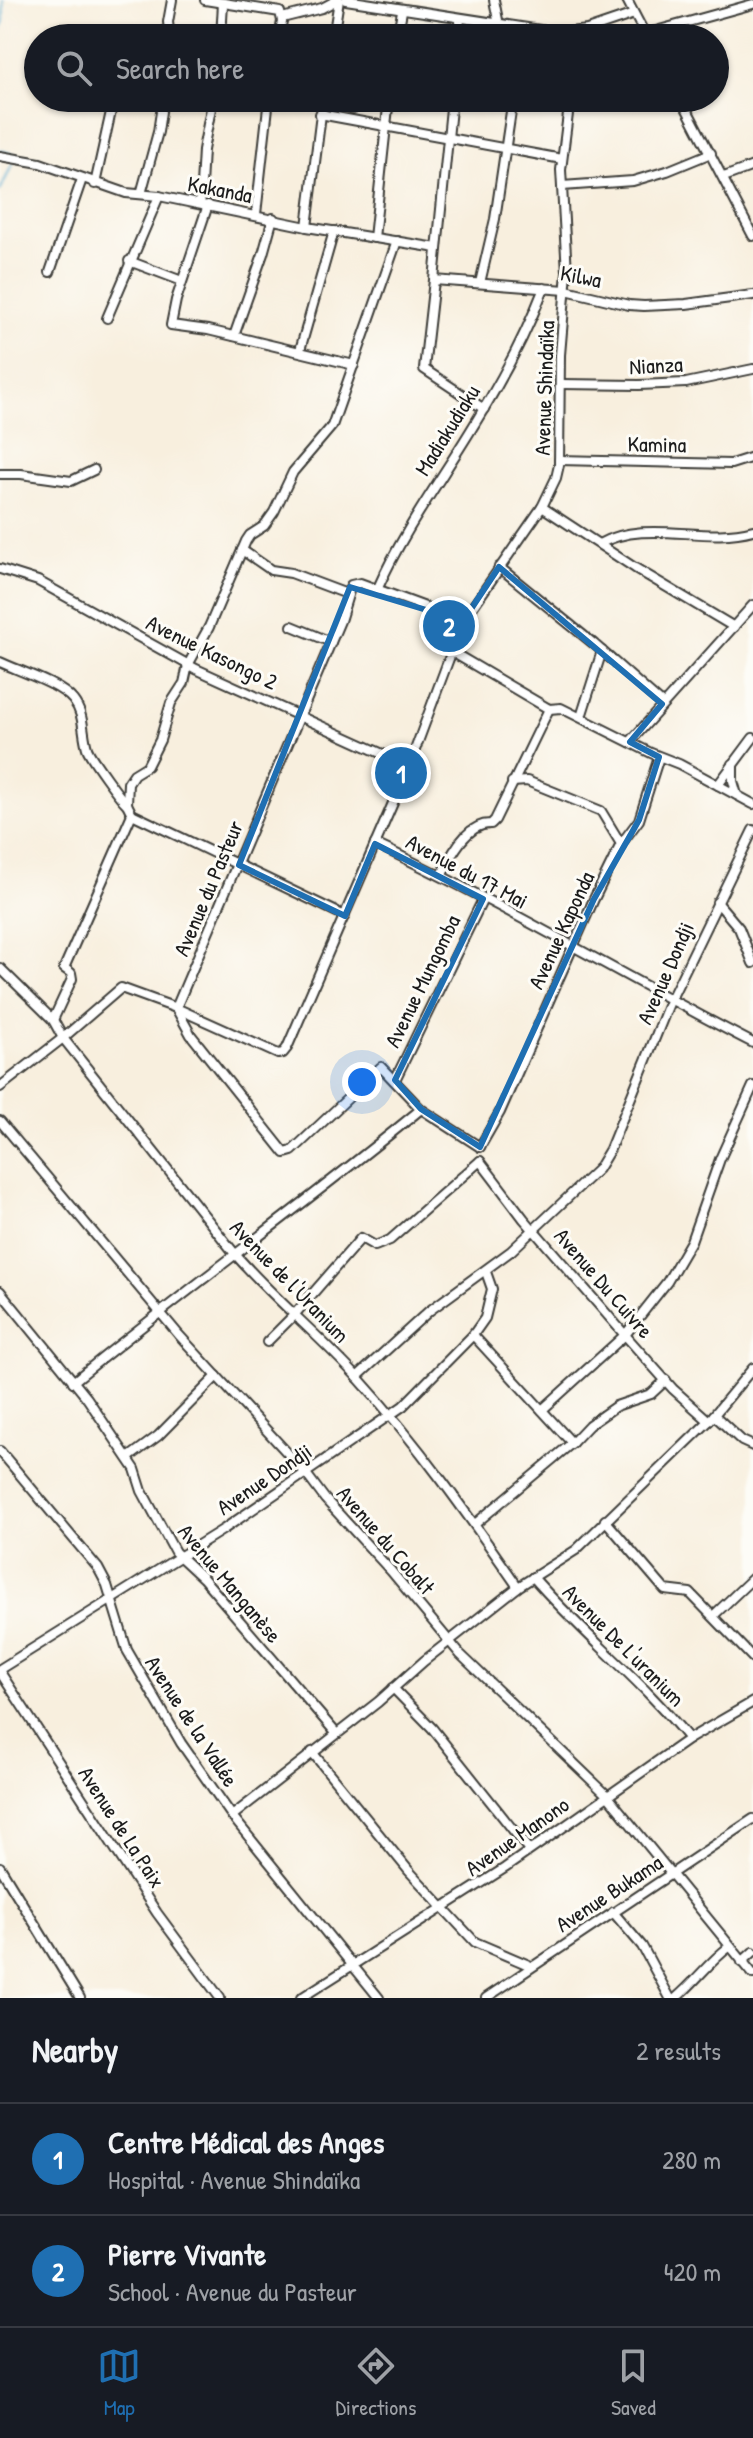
<!DOCTYPE html>
<meta charset="utf-8">
<style>
body{margin:0;font-family:"Patrick Hand",sans-serif;background:#242831;color:#f1f3f6}
.you{position:absolute;left:362px;top:1082px;width:28px;height:28px;margin:-20px;border:6px solid #fff;border-radius:50%;background:#1a73e8;box-shadow:0 0 0 12px #1a73e833}
.badge{display:grid;place-items:center;width:52px;height:52px;border-radius:50%;background:#1f6fb2;color:#fff;font-size:26px;font-weight:700}
.pin{position:absolute;translate:-50% -50%;border:4px solid #fff;box-shadow:0 2px 8px #0006}
.list{margin:0;padding:0;list-style:none}
h2{display:flex;justify-content:space-between;align-items:center;height:104px;margin:0;padding:0 32px;font-size:34px}
h2 small{font-size:26px;font-weight:400;color:#9ea1a6}
.list li{display:grid;grid-template-columns:52px 1fr auto;gap:24px;align-items:center;box-sizing:border-box;height:112px;padding:0 32px;border-top:2px solid #363941}
.list b{display:block;font-size:30px;white-space:nowrap}
.list p{margin:0;font-size:26px;white-space:nowrap;color:#9ea1a6}
.list em{font-size:26px;font-style:normal;color:#9ea1a6}
.icon{flex:none;width:44px;height:44px;fill:none;stroke:currentColor;stroke-width:2;stroke-linecap:round;stroke-linejoin:round}
.map{position:relative;flex:none;width:753px;height:1998px;overflow:hidden}
.search{position:absolute;background:#171b24;box-shadow:0 2px 6px #0004;left:24px;right:24px;top:24px;height:88px;display:flex;align-items:center;gap:20px;box-sizing:border-box;padding:0 28px;border-radius:44px;color:#9ea1a6;font-size:30px}
.sheet{height:328px;background:#171b24}
nav{display:flex;justify-content:space-around;align-items:center;box-sizing:border-box;height:112px;border-top:2px solid #363941;background:#171b24;font-size:22px;color:#9ea1a6}
nav a{display:grid;justify-items:center;gap:4px}
nav .on{color:#1f6fb2}
.map>svg:first-child{display:block}
.lines{fill:none;stroke-linecap:round;stroke-linejoin:round}
.stream{stroke:#53aad0;stroke-width:2}
.minor-casing{stroke:#3d3c39;stroke-width:12}
.minor{stroke:#fff;stroke-width:8}
.marked{fill:none;stroke:#1f6fb2;stroke-width:6;stroke-linejoin:round}
.labels{text-anchor:middle;dominant-baseline:central;stroke-width:6;stroke-linejoin:round;paint-order:stroke}
.street-label{font-size:22px;fill:#1c1c1c;stroke:#fdfcf7}
</style>
<div class="map">
<svg width="753" height="1998" viewBox="0 0 753 1998">
<rect width="100%" height="100%" fill="#fdfcf7"/>
<filter id="ink" filterUnits="userSpaceOnUse"><feTurbulence type="fractalNoise" baseFrequency=".0125" numOctaves="2"/><feDisplacementMap in="SourceGraphic" scale="16" xChannelSelector="R" yChannelSelector="G"/><feConvolveMatrix kernelMatrix="1 2 1 2 8 2 1 2 1" color-interpolation-filters="sRGB"/></filter>
<filter id="wash" filterUnits="userSpaceOnUse"><feTurbulence type="fractalNoise" baseFrequency=".006" numOctaves="4" result="noise"/><feDisplacementMap in="SourceGraphic" scale="32" xChannelSelector="R" yChannelSelector="G"/><feGaussianBlur stdDeviation="1.8" result="paint"/><feColorMatrix in="noise" values="0 0 0 0 0 0 0 0 0 0 0 0 0 0 0 0 0 1.4 0 .05"/><feComposite in="paint" operator="in"/></filter>
<g filter="url(#wash)">
<rect width="100%" height="100%" fill="#f8efde"/>
<g class="lines">
<g class="stream">
<path d="M 0,38 L 4,20 L 3,0"/>
<path d="M 0,150 L 16,155 L 15,157"/>
<path d="M 0,191 L 13,163"/>
</g>
</g>
</g>
<g filter="url(#ink)">
<g class="lines">
<g class="minor-casing">
<g id="minor">
<path d="M 205,0 L 280,12 L 282,21 L 279,38"/>
<path d="M 346,0 L 560,33 L 587,30 L 634,14"/>
<path d="M 494,0 L 499,25"/>
<path d="M 627,0 L 647,38"/>
<path d="M 282,18 L 322,8 L 337,0"/>
<path d="M 645,34 L 753,4"/>
<path d="M 170,38 L 168,22 L 172,0"/>
<path d="M 221,38 L 223,3"/>
<path d="M 333,38 L 339,0"/>
<path d="M 397,38 L 402,11"/>
<path d="M 458,38 L 460,19"/>
<path d="M 452,98 L 434,280 L 566,290 L 629,305 L 644,306 L 686,304 L 753,295"/>
<path d="M 681,98 L 753,236"/>
<path d="M 320,114 L 562,159"/>
<path d="M 0,156 L 40,163 L 126,193 L 159,196 L 307,227 L 437,248"/>
<path d="M 724,177 L 753,166"/>
<path d="M 95,184 L 114,98"/>
<path d="M 562,186 L 633,181 L 667,171 L 711,153"/>
<path d="M 141,194 L 158,132 L 163,98"/>
<path d="M 200,203 L 203,150 L 213,98"/>
<path d="M 208,205 L 176,300 L 171,325 L 208,330 L 354,365"/>
<path d="M 256,214 L 269,98"/>
<path d="M 307,227 L 323,98"/>
<path d="M 374,238 L 389,98"/>
<path d="M 129,261 L 182,281"/>
<path d="M 50,272 L 82,179"/>
<path d="M 434,280 L 424,369 L 484,409"/>
<path d="M 480,283 L 495,219 L 513,98"/>
<path d="M 107,318 L 159,196"/>
<path d="M 234,336 L 263,254 L 273,218"/>
<path d="M 300,350 L 334,231"/>
<path d="M 560,384 L 639,385 L 686,383 L 753,369"/>
<path d="M 559,460 L 731,464 L 753,457"/>
<path d="M 0,474 L 21,474 L 71,481 L 94,470"/>
<path d="M 542,507 L 635,568 L 734,627"/>
<path d="M 599,544 C 647,518 703,544 753,530"/>
<path d="M 242,550 L 271,570 L 291,573 L 347,594"/>
<path d="M 499,567 L 594,644 L 662,704"/>
<path d="M 0,569 L 38,581 L 196,669 L 409,766"/>
<path d="M 377,590 C 404,529 443,477 477,420 C 503,378 526,334 544,288"/>
<path d="M 463,621 L 360,583 L 351,585 L 340,621 L 176,1008 L 191,1035 L 285,1153 L 292,1151 L 381,1067 L 421,1109 L 480,1147"/>
<path d="M 292,626 L 331,642"/>
<path d="M 452,652 L 549,709 L 561,708 L 651,753 L 679,764 L 753,804"/>
<path d="M 0,662 C 19,671 60,684 73,700 C 85,715 82,732 87,748 C 89,755 121,800 127,804"/>
<path d="M 581,717 L 602,651"/>
<path d="M 630,742 L 753,605"/>
<path d="M 733,764 L 733,781 L 737,795"/>
<path d="M 512,782 L 527,781 L 601,811 L 621,844"/>
<path d="M 718,785 L 753,738"/>
<path d="M 375,844 C 504,904 626,978 753,1043"/>
<path d="M 442,875 C 450,856 467,823 491,824 L 495,820 L 549,709"/>
<path d="M 717,902 L 739,928 L 753,963"/>
<path d="M 345,916 L 132,814 L 127,804 L 128,783 L 134,774 L 147,766 L 160,740 L 171,703 L 184,683 L 188,665 L 209,627 L 246,541 L 250,535 L 264,526 L 274,512 L 293,472 L 332,426 L 397,241"/>
<path d="M 0,968 L 53,1020 L 63,1038 L 235,1254 C 273,1298 319,1335 359,1379 C 418,1444 468,1515 518,1587"/>
<path d="M 53,1020 L 72,979 L 71,973 L 64,968 L 132,814"/>
<path d="M 395,1080 L 483,899"/>
<path d="M 0,1087 L 63,1038 L 121,988 L 176,1008 L 278,1054 L 283,1053 L 287,1048 L 409,766 L 463,621 L 542,507 L 556,478 L 559,465 L 560,355 L 567,272 L 561,170 L 570,98"/>
<path d="M 0,1121 L 179,1335 L 304,1471 L 325,1499 L 391,1571 L 460,1654 L 607,1795 L 753,1974"/>
<path d="M 480,1147 L 500,1112 L 594,899 L 621,844 L 639,820 L 659,757"/>
<path d="M 480,1161 L 524,1219 L 625,1335 L 673,1389 L 709,1421"/>
<path d="M 0,1291 L 87,1398 L 135,1469 L 142,1491 L 175,1552 L 203,1578 L 336,1733"/>
<path d="M 473,1335 L 572,1443"/>
<path d="M 267,1342 L 294,1315 L 361,1238 L 375,1246 L 390,1240 L 480,1161"/>
<path d="M 357,1377 L 429,1311 L 511,1251 L 598,1169 L 610,1149 L 670,1001 L 753,830"/>
<path d="M 73,1382 C 187,1288 307,1203 421,1109"/>
<path d="M 542,1410 L 625,1335 L 667,1282 L 691,1241 L 720,1159 L 753,1086"/>
<path d="M 714,1415 L 742,1441 L 753,1446"/>
<path d="M 0,1451 L 98,1568 L 107,1585 L 127,1650 L 181,1743 L 232,1816 L 379,1998"/>
<path d="M 128,1458 L 158,1436 L 217,1376"/>
<path d="M 605,1520 L 665,1590 L 690,1593 L 753,1658"/>
<path d="M 475,1524 L 572,1443 L 589,1425 L 616,1406 L 651,1394 L 666,1380"/>
<path d="M 533,1577 C 582,1634 642,1680 689,1739"/>
<path d="M 713,1616 L 753,1578"/>
<path d="M 0,1669 L 224,1529 L 403,1406 L 473,1335 L 485,1318 L 492,1289 L 486,1272"/>
<path d="M 0,1672 L 157,1913 L 220,1998"/>
<path d="M 393,1688 L 432,1728 L 529,1850"/>
<path d="M 312,1752 L 409,1871 L 475,1942 L 531,1966"/>
<path d="M 232,1816 L 378,1702 L 424,1661 L 518,1587 L 576,1550 L 709,1421 L 753,1368"/>
<path d="M 0,1867 L 80,1998"/>
<path d="M 613,1912 L 642,1946 L 670,1998"/>
<path d="M 742,1962 L 753,1952"/>
<path d="M 301,1998 L 505,1868 L 689,1739 L 753,1702"/>
<path d="M 486,1998 L 753,1819"/>
<path d="M 676,1998 C 695,1982 709,1962 729,1947"/>
</g>
</g>
<use href="#minor" class="minor"/>
</g>
</g>
<path class="marked" d="M 499,567 L 662,704 L 630,742 L 659,757 L 639,820 L 594,899 L 480,1147 L 421,1109 L 395,1080 L 483,899 L 375,844 L 345,916 L 239,865 L 350,587 L 463,621 Z"/>
<g class="labels">
<g class="street-label">
<text transform="translate(220 189) rotate(11)">Kakanda</text>
<text transform="translate(581 276) rotate(11)">Kilwa</text>
<text transform="translate(656 365) rotate(-3)">Nianza</text>
<text transform="translate(544 388) rotate(-88)">Avenue Shindaïka</text>
<text transform="translate(447 430) rotate(-58)">Madiakudiaku</text>
<text transform="translate(657 444) rotate(1)">Kamina</text>
<text transform="translate(212 652) rotate(26)">Avenue Kasongo 2</text>
<text transform="translate(467 871) rotate(28)">Avenue du 17 Mai</text>
<text transform="translate(208 888) rotate(-67)">Avenue du Pasteur</text>
<text transform="translate(561 930) rotate(-65)">Avenue Kaponda</text>
<text transform="translate(665 973) rotate(-66)">Avenue Dondji</text>
<text transform="translate(422 981) rotate(-64)">Avenue Mungomba</text>
<text transform="translate(290 1281) rotate(46)">Avenue de l'Uranium</text>
<text transform="translate(604 1283) rotate(49)">Avenue Du Cuivre</text>
<text transform="translate(264 1479) rotate(-34)">Avenue Dondji</text>
<text transform="translate(386 1540) rotate(49)">Avenue du Cobalt</text>
<text transform="translate(230 1583) rotate(50)">Avenue Manganèse</text>
<text transform="translate(624 1645) rotate(45)">Avenue De L'uranium</text>
<text transform="translate(192 1721) rotate(57)">Avenue de la Vallée</text>
<text transform="translate(122 1827) rotate(57)">Avenue de La Paix</text>
<text transform="translate(517 1836) rotate(-35)">Avenue Manono</text>
<text transform="translate(609 1893) rotate(-33)">Avenue Bukama</text>
</g>
</g>
</svg>
<div class="you"></div>
<div class="pin badge" style="left:401px;top:773px">1</div>
<div class="pin badge" style="left:449px;top:626px">2</div>
<div class="search"><svg class="icon" aria-label="search" viewBox="0 0 24 24"><circle cx="10" cy="10" r="6"/><path d="M15 15l6 6"/></svg>Search here</div>
</div>
<section class="sheet">
<h2>Nearby<small>2 results</small></h2>
<ul class="list">
<li><span class="badge">1</span><div><b>Centre Médical des Anges</b><p>Hospital · Avenue Shindaïka</p></div><em>280 m</em></li>
<li><span class="badge">2</span><div><b>Pierre Vivante</b><p>School · Avenue du Pasteur</p></div><em>420 m</em></li>
</ul>
</section>
<nav>
<a class="on"><svg class="icon" aria-label="map" viewBox="0 0 24 24"><path d="M3 6l6-2 6 2 6-2v14l-6 2-6-2-6 2zM9 4v14M15 6v14"/></svg>Map</a>
<a><svg class="icon" aria-label="directions" viewBox="0 0 24 24"><path d="M12 3l9 9-9 9-9-9zM9 14v-3h6M13 9l2 2-2 2"/></svg>Directions</a>
<a><svg class="icon" aria-label="saved" viewBox="0 0 24 24"><path d="M7 4h10v16l-5-4-5 4z"/></svg>Saved</a>
</nav>
